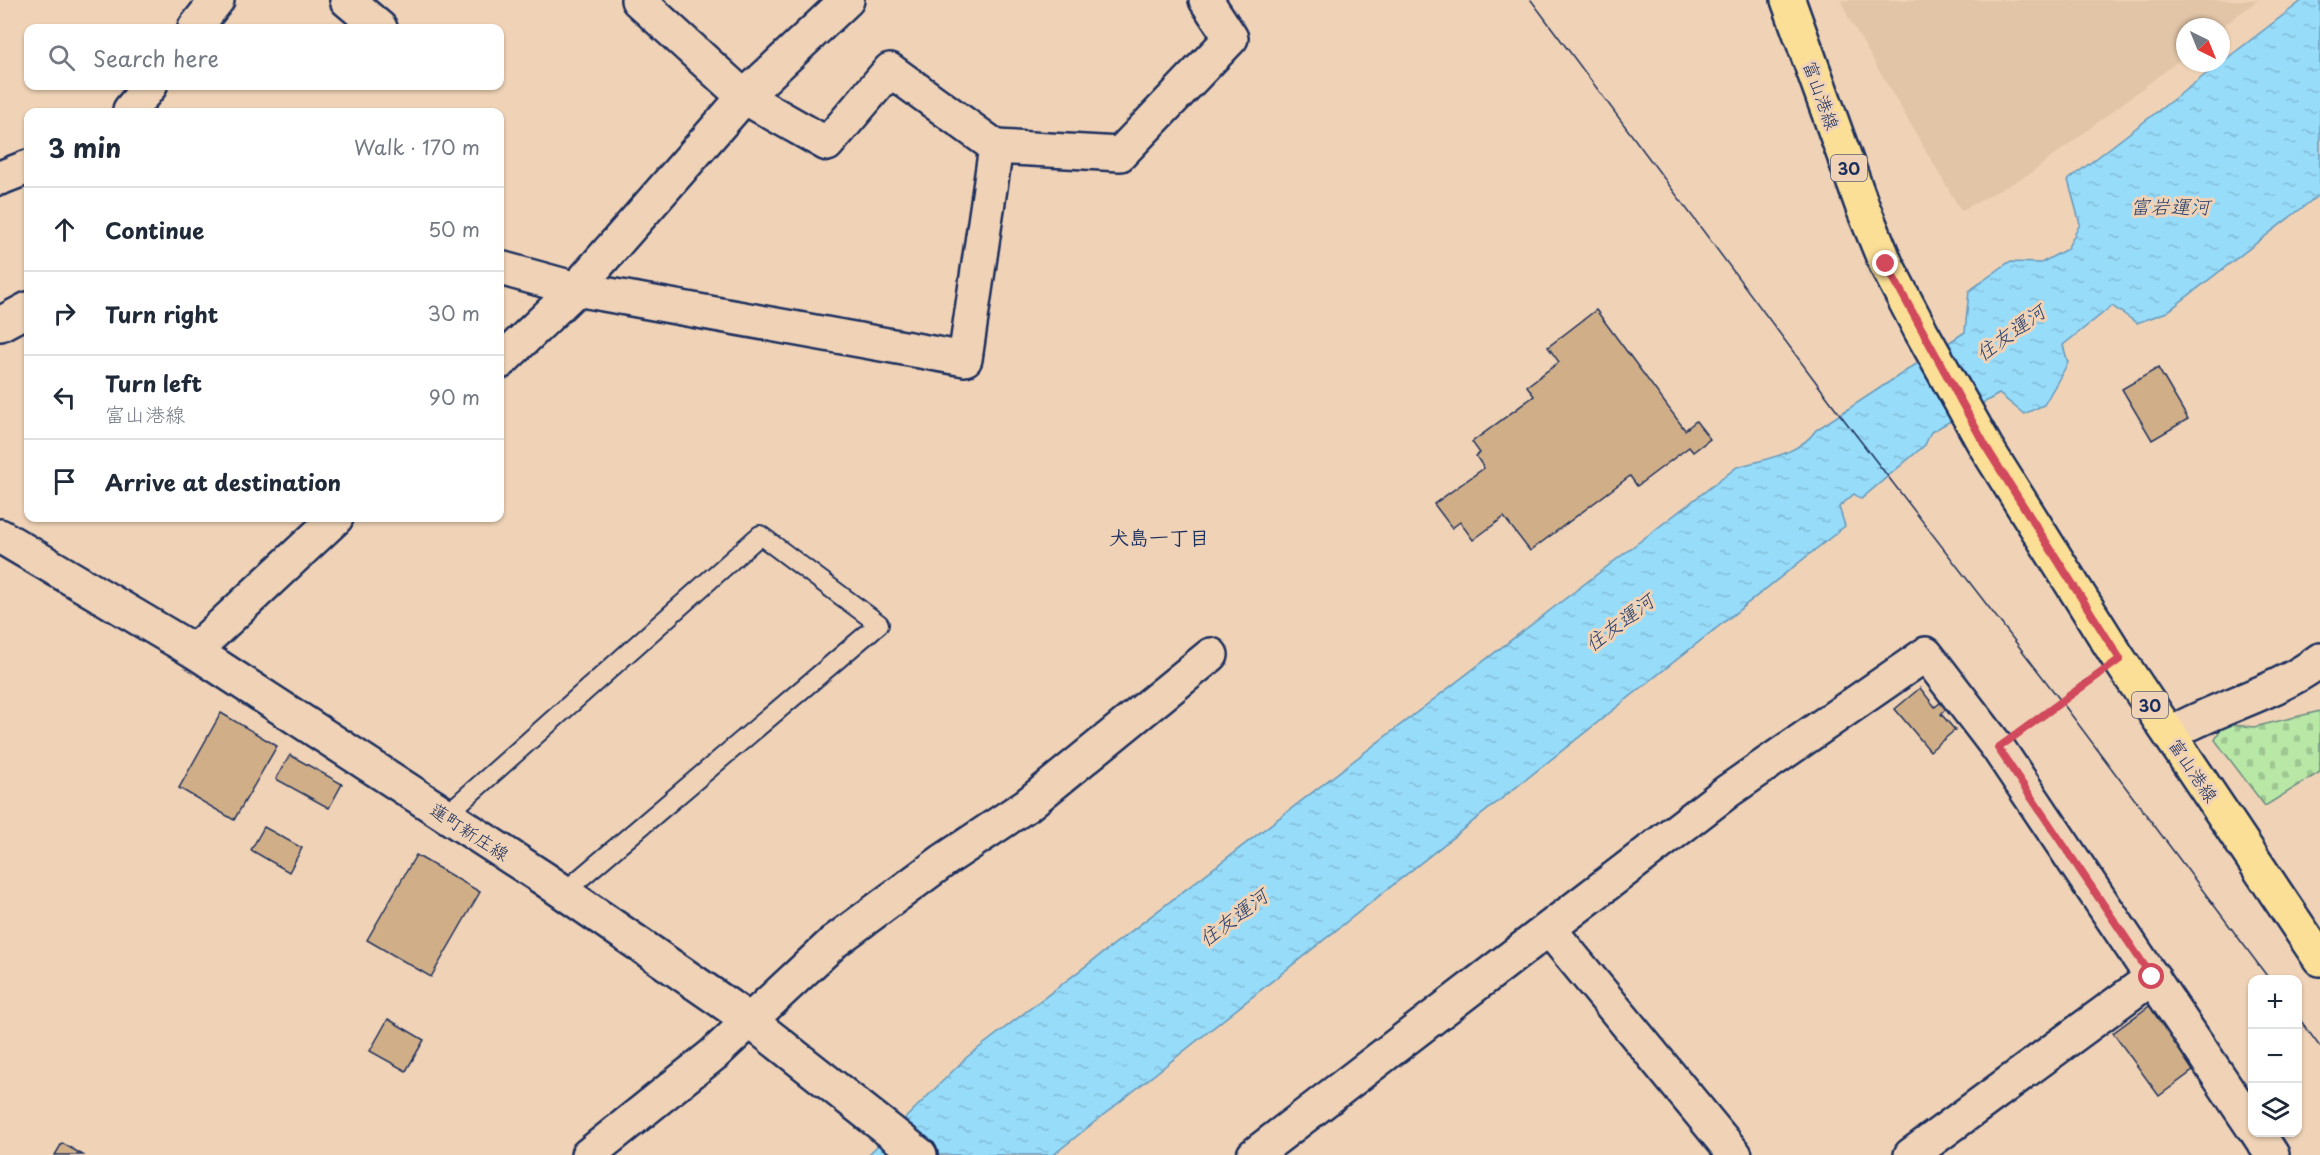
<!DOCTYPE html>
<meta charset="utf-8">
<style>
body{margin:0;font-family:"Playpen Sans","Klee One",sans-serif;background:#f2f2f3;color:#1f2937}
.controls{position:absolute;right:18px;bottom:18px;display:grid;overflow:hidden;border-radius:12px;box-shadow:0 2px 4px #0004}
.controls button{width:54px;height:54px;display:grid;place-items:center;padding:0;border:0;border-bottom:2px solid #e0e1e3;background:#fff;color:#1f2937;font:30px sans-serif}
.compass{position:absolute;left:2176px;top:18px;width:54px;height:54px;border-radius:50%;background:#fff;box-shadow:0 2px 4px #0004;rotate:137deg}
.stop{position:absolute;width:18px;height:18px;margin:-14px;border:4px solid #d1495b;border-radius:50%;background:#fff}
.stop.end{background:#d1495b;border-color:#fff;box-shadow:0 2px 6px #0008}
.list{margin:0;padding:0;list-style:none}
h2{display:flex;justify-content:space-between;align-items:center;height:78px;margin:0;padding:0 24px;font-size:26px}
h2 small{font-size:20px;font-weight:400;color:#747a83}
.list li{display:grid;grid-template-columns:39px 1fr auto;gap:18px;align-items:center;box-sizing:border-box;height:84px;padding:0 24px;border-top:2px solid #e0e1e3}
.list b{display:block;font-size:22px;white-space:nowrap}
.list p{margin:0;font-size:20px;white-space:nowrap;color:#747a83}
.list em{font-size:20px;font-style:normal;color:#747a83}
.icon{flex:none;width:33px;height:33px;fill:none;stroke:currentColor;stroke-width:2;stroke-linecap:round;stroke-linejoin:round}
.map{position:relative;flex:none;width:2320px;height:1155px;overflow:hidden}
.search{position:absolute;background:#fff;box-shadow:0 2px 4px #0004;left:24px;top:24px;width:480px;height:66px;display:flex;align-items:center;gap:15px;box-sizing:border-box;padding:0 21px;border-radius:12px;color:#747a83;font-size:22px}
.panel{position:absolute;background:#fff;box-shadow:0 2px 4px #0004;left:24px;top:108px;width:480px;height:414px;border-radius:12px}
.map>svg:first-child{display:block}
.built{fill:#e2c5a7}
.cemetery{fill:url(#cemetery-stones);stroke:#6a8b82;stroke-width:1.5}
.water{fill:url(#water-ripples);stroke:#6597bb;stroke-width:1.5}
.building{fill:#d0af88;stroke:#1b2f5e;stroke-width:1.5}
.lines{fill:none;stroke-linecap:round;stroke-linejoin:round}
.lane-casing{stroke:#1b2f5e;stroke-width:22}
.street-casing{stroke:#1b2f5e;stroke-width:38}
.secondary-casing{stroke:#1b2f5e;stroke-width:38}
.primary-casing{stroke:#1b2f5e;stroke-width:38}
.path{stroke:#1b2f5e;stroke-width:4;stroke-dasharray:6 4.5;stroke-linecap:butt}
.lane{stroke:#f0d3b6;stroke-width:18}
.street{stroke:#f0d3b6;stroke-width:33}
.secondary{stroke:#f0d3b6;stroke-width:33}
.primary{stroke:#fbdf96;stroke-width:33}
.tram{stroke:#1b2f5e;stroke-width:1.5}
.route{stroke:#d1495b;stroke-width:8}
.labels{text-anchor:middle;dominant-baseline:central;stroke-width:6;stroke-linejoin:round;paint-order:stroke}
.shield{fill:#f0d3b6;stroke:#5b6078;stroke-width:1.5}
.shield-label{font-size:16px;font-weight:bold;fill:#1b2f5e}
.street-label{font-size:18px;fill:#1b2f5e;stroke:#f0d3b6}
.water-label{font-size:20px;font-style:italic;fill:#27406e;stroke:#f0d3b6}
.neighbourhood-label{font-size:20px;font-weight:bold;fill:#1b2f5e;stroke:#f0d3b6}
</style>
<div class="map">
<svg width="2320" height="1155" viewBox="0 0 2320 1155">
<defs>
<pattern id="cemetery-stones" width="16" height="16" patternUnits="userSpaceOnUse" patternTransform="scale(1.5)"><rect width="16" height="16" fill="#b8e7a6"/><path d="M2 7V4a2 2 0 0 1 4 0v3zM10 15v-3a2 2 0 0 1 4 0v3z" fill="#9ec691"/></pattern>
<pattern id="water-ripples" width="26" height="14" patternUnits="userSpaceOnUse" patternTransform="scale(1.5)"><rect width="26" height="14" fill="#97dcf9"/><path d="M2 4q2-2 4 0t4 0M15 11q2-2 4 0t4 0" fill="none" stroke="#82bdd8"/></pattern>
</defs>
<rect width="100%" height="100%" fill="#f0d3b6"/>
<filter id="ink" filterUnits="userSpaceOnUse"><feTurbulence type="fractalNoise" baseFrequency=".0167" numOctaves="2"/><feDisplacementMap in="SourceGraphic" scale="12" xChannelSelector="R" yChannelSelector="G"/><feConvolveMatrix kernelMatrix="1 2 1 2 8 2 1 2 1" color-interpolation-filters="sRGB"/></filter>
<g filter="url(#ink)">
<path class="built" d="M 1841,0 L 2258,0 L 2221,28 L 2185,27 L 2185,56 L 2031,173 L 1961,211 L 1848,17 Z"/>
<path class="cemetery" d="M 2320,711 L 2320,772 L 2265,806 L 2215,740 L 2223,724 L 2254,727 Z"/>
<path class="water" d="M 2303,0 L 2320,0 L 2320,194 L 2167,312 L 2137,323 L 2112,306 L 2063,345 L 2068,363 L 2044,405 L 2024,414 L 1999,394 L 1931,432 L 1925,445 L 1861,499 L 1854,494 L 1839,507 L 1845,526 L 1053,1155 L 868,1155 L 967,1057 L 1737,467 C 1764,459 1799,455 1816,430 L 1965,332 L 1969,291 L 2009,262 L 2041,263 L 2067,249 L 2080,224 L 2068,180 Z"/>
<g class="building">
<path d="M 1596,310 L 1685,430 L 1696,421 L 1710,439 L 1693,452 L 1689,447 L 1637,486 L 1630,476 L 1530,551 L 1504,517 L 1473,540 L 1460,522 L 1452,528 L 1434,504 L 1484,468 L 1476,456 L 1480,453 L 1472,442 L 1534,396 L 1527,386 L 1559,362 L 1548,347 Z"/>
<path d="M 2158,368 L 2188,419 L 2152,440 L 2122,389 Z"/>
<path d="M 1920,688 L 1935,707 L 1941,702 L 1947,708 L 1941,714 L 1955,730 L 1930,751 L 1895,709 Z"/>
<path d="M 221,713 L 277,746 L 234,820 L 179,788 Z"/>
<path d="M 290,755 L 342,784 L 329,808 L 276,779 Z"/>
<path d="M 264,827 L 302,848 L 289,872 L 251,850 Z"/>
<path d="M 416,855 L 480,892 L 431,977 L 367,940 Z"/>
<path d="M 2152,1004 L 2198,1067 L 2159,1096 L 2113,1033 Z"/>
<path d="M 388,1019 L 424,1040 L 406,1071 L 370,1051 Z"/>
<path d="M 62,1143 L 83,1155 L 55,1155 Z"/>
</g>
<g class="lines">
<g class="lane-casing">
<path id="lane" d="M 446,815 L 760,535 L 879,624 L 564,892"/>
</g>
<g class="street-casing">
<g id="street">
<path d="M 347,0 L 380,28"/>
<path d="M 195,28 L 217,0"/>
<path d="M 130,110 L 150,86"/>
<path d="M 996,147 L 1120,154 L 1231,38 L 1206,0"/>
<path d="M 0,178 L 28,167"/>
<path d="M 500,268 L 576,289 L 965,359 L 996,147 L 890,70 L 827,144 L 744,97 L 638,0"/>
<path d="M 0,324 L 28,309"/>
<path d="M 500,362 L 576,289 L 744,97 L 847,0"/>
<path d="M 194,651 L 336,518"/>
<path d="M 2170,734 C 2218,706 2276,694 2320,660"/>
<path d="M 1550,930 L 1735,1155"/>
<path d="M 2257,1132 L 2272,1155"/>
<path d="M 588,1155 L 714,1054 L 835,941 L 943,861 L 1027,805 L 1211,655"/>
<path d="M 1254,1155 L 1728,791 L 1926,654 L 1998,748 L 2252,1126"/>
<path d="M 1911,1155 L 2153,977"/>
</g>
</g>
<g class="secondary-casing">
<path id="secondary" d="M 0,536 L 194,651 L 543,878 L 749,1020 L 920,1155"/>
</g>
<g class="primary-casing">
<path id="primary" d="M 1788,0 L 1863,208 L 1886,264 L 1921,331 L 1986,447 L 2119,659 L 2320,959"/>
</g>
<path class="path" d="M 2025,728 L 2091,679"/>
<use href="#lane" class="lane"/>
<use href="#street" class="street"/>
<use href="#secondary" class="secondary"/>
<use href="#primary" class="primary"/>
<g class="tram">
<path d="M 1531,0 L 1839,413 L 2061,701 L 2270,980"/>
<path d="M 2298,1017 L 2320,1047"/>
</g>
</g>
</g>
<g class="lines" filter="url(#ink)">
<path class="route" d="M 1886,264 L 1986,447 L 2120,659 L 1998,748 L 2152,977"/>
</g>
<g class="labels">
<g class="shield">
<rect x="1831" y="155" width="36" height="26" rx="4.5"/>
<rect x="2132" y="692" width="36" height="26" rx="4.5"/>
</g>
<g class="shield-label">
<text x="1849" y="168">30</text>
<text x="2150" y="705">30</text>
</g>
<g class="street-label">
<text transform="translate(1822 95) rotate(70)">富山港線</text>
<text transform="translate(2194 770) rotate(56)">富山港線</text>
<text transform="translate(470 831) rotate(33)">蓮町新庄線</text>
</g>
<g class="water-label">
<text x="2170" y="206">富岩運河</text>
<text transform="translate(2010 332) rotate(-36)">住友運河</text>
<text transform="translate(1619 622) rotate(-37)">住友運河</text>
<text transform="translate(1233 917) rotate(-37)">住友運河</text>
</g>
<g class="neighbourhood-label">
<text x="1159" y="537">犬島一丁目</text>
</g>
</g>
</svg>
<div class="controls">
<button>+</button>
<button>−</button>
<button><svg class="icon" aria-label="layers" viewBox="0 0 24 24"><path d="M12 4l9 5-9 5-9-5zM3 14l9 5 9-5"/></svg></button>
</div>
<svg class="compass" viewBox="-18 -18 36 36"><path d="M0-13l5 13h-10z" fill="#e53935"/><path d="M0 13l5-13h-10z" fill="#747a83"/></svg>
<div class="stop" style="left:2152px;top:977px"></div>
<div class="stop end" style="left:1886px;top:264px"></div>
<div class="search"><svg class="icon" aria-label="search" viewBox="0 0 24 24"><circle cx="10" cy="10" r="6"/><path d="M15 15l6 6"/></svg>Search here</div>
<section class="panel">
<h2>3 min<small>Walk · 170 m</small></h2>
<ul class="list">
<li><svg class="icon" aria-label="ahead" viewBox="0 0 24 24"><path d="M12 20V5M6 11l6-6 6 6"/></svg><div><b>Continue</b></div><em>50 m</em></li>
<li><svg class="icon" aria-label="right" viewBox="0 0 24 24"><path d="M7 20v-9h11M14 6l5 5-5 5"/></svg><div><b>Turn right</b></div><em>30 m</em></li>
<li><svg class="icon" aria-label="left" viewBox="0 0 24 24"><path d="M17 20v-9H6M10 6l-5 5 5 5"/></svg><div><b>Turn left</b><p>富山港線</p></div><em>90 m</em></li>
<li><svg class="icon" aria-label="arrive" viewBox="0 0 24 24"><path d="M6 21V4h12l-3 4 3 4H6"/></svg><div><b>Arrive at destination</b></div></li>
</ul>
</section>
</div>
